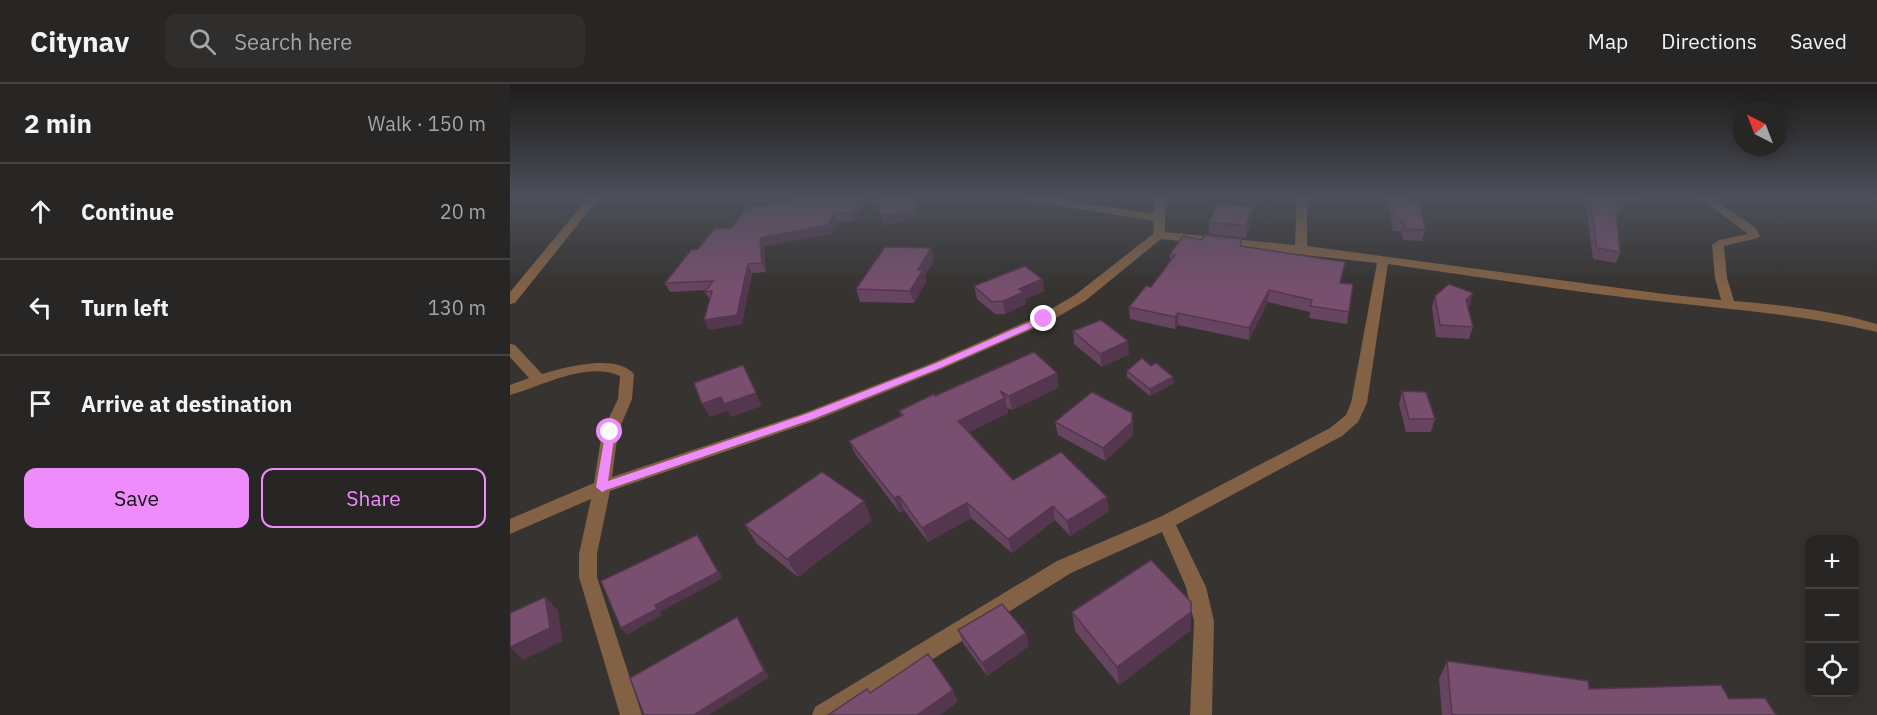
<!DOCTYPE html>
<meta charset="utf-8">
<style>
body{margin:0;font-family:"IBM Plex Sans",sans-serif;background:#302e2d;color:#f1f3f6}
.controls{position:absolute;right:18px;bottom:18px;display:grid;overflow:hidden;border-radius:12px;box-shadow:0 3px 15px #0003}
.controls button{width:54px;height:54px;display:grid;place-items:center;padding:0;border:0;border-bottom:2px solid #444342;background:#282625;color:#f1f3f6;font:30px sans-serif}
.compass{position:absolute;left:1223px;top:18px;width:54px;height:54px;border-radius:50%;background:#282625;box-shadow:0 3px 15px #0003;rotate:318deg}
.stop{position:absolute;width:18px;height:18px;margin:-14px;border:4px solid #ed8cfa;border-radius:50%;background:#fff}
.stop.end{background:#ed8cfa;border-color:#fff;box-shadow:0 2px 6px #0008}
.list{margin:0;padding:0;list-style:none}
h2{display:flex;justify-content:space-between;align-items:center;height:78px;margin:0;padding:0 24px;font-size:26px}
h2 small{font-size:20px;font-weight:400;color:#a5a5a7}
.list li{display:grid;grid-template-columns:39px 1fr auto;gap:18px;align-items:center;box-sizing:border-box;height:96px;padding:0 24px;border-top:2px solid #444342}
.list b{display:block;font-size:22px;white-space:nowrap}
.list em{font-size:20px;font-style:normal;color:#a5a5a7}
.actions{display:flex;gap:12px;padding:18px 24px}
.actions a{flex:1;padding:14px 0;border:2px solid #ed8cfa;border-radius:12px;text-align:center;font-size:21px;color:#ed8cfa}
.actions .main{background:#ed8cfa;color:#111}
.icon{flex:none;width:33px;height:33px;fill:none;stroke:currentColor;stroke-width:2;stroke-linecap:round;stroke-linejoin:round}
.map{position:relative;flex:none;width:1367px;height:631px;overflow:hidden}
header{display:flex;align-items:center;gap:36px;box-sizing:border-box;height:84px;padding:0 30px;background:#282625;border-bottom:2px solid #444342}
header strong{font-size:28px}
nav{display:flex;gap:33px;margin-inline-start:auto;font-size:21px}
.search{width:420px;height:54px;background:#302e2d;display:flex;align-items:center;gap:15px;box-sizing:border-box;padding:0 21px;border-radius:12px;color:#a5a5a7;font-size:22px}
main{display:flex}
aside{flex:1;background:#282625}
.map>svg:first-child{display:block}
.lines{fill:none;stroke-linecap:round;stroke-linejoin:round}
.minor{fill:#826145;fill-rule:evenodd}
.wall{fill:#67445f}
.shaded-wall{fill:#54374e}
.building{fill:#784f6f;stroke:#54374e;stroke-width:1.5}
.route{fill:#ed8cfa}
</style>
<header>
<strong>Citynav</strong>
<div class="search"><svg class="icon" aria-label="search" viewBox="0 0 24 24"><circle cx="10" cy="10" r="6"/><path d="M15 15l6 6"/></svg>Search here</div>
<nav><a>Map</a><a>Directions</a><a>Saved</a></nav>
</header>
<main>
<aside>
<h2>2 min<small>Walk · 150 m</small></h2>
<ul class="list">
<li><svg class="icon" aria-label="ahead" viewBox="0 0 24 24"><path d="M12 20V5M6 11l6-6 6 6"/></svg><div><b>Continue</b></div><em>20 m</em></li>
<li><svg class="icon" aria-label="left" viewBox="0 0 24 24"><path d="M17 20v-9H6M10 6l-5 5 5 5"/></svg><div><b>Turn left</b></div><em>130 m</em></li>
<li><svg class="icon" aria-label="arrive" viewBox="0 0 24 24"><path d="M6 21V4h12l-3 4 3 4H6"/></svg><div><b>Arrive at destination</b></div></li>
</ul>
<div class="actions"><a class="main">Save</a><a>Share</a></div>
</aside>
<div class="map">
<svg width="1367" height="631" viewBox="0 0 1367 631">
<rect width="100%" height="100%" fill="#363331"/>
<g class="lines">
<g class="minor">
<path d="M 78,114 L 89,114 L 5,219 L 0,220 L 0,208 Z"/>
<path d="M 513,114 L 540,114 L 644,130 L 645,114 L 655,114 L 655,148 L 785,161 L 787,114 L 797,114 L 797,162 L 1154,210 L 1211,216 L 1205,194 L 1202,161 L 1209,156 L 1238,150 L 1190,114 L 1202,114 L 1246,144 L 1250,152 L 1248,154 L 1214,162 L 1217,194 L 1224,217 C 1272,221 1321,226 1367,240 L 1367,248 C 1297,231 1226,226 1155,218 C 1062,208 970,193 878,180 L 857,319 L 848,338 L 832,352 L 666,441 L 696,503 L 704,537 L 702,631 L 680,631 L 684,537 L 676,503 L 652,448 L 561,489 L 333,631 L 302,631 L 305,623 L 547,477 L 650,433 L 820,344 L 836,331 L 841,319 L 867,179 L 651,155 L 575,217 L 539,238 L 432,285 L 304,337 L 100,407 L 87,470 L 87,493 L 132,631 L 110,631 L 69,493 L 69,470 L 81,415 L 0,450 L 0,435 L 84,399 L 92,348 L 108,315 L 110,292 C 76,277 33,302 0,311 L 0,301 L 19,294 L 0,273 L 0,260 L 5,261 L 32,290 C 54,283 107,269 124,290 L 122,315 L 108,348 L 102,393 L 294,329 L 422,279 L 529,232 L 565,211 L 643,150 L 644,137 L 518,117 Z"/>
</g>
</g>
<g class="wall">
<path d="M 356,114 L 344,137 L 328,138 L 321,150 L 254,162 L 256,188 L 242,189 L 232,240 L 199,246 L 194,236 L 200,216 L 195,208 L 196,206 L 160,208 L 155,199 L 188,165 L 256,122 Z"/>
<path d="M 877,114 L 900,114 L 915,146 L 912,157 L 893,156 L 891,147 L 883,147 Z"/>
<path d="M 1075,114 L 1129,114 L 1128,116 L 1115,116 L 1116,117 L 1111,127 L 1106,127 L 1110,168 L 1106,179 L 1083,175 Z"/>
<path d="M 743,123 L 742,134 L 736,154 L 699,150 L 699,138 Z"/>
<path d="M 732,162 L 833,190 L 831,199 L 843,200 L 837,240 L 799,234 L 800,228 L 758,218 L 739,256 L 668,241 L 665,245 L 620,235 L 619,223 L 641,203 L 660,178 L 660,170 Z"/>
<path d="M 421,164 L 424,176 L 415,192 L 416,198 L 404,219 L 350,218 L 346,205 Z"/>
<path d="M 532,195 L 534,207 L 515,215 L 516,220 L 495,230 L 485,230 L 467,215 L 464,202 Z"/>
<path d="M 925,212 L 960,221 L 957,223 L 963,243 L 959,255 L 926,253 L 922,223 Z"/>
<path d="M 563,247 L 619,270 L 592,283 L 564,260 Z"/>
<path d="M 617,287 L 664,299 L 640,312 L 617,293 Z"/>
<path d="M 549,303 L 502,326 L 497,324 L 498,329 L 459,348 L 503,396 L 599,427 L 560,452 L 545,436 L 502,469 L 461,434 L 418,458 L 394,426 L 390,429 L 346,371 L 339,357 L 391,332 L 389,327 L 425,312 Z"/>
<path d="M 892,307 L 925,335 L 921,348 L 896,348 L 889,320 Z"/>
<path d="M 622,329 L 623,351 L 595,377 L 548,351 L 545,338 Z"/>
<path d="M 362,436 L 288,493 L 247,460 L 235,441 Z"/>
<path d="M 681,518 L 681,546 L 609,601 L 565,547 L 562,528 Z"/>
<path d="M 448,546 L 519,562 L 477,592 L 453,559 Z"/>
<path d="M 937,577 L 1079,605 L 1219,615 L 1266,631 L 932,631 L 929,595 Z"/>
</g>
<g class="shaded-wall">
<path d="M 349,114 L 356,114 L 344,137 L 342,129 Z"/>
<path d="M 743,123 L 742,134 L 736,154 L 736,142 Z"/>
<path d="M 406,126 L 409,134 L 374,141 L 371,132 Z"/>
<path d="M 325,129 L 328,138 L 321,150 L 254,162 L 256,188 L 252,179 L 250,154 Z"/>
<path d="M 421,164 L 424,176 L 415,192 L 416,198 L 404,219 L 400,207 L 408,186 Z"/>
<path d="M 238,180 L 242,189 L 232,240 L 199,246 L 194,236 Z"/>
<path d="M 532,195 L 534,207 L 515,215 L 516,220 L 495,230 L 493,217 L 509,205 Z"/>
<path d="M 759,206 L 758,218 L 739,256 L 739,244 Z"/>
<path d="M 963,209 L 960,221 L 952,227 L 956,216 Z"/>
<path d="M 668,229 L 668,241 L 665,245 L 665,233 Z"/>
<path d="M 618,257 L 619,270 L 592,283 L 590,270 Z"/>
<path d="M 233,281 L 252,322 L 221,333 L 218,327 L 200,333 L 192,320 Z"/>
<path d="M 547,289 L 549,303 L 502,326 L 499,312 Z"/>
<path d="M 663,293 L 664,299 L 640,312 L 640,305 Z"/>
<path d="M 495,314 L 498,329 L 452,351 L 448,337 Z"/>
<path d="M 622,329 L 623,351 L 595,377 L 593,364 Z"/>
<path d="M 389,412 L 394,426 L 390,429 L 384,414 Z"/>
<path d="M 597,413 L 599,427 L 560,452 L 557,437 Z"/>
<path d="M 354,417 L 362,436 L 288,493 L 277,475 Z"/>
<path d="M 457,419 L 461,434 L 418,458 L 412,444 Z"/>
<path d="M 543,422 L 545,436 L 502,469 L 498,455 Z"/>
<path d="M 187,451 L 213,494 L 150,528 L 152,531 L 117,551 L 111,544 L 145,521 Z"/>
<path d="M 35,513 L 48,526 L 53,557 L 13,576 L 0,564 L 0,563 Z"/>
<path d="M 681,528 L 681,546 L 609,601 L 607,583 Z"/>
<path d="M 227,533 L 231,540 L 259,593 L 199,631 L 184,631 Z"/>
<path d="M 516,549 L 519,562 L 477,592 L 472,579 Z"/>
<path d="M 443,606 L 448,618 L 430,631 L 407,631 Z"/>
</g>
<g class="building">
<path d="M 282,114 L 349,114 L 342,129 L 325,129 L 318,141 L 250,154 L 252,179 L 238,180 L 227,231 L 194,236 L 202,207 L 195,208 L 203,197 L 155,199 L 181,166 L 188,165 L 204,145 L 221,144 L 237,123 L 256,122 L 259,118 L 279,118 Z"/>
<path d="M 367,114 L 403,114 L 406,126 L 371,132 Z"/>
<path d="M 881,114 L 900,114 L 901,118 L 910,119 L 915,146 L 895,145 L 893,136 L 885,135 Z"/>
<path d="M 1080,114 L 1115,114 L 1116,117 L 1105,116 L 1110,168 L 1087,164 Z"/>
<path d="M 707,119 L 743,123 L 736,142 L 699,138 Z"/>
<path d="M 694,151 L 732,155 L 730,162 L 835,178 L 830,199 L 843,200 L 839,228 L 800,222 L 802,216 L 759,206 L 739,244 L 668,229 L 665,233 L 619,223 L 636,202 L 641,203 L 665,171 L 660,170 L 673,152 L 692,156 Z"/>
<path d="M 375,163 L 421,164 L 408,186 L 413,186 L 400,207 L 346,205 Z"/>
<path d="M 515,182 L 532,195 L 509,205 L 514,208 L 493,217 L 482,218 L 464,202 Z"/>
<path d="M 939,200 L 963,209 L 956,216 L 963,243 L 930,241 L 925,212 Z"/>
<path d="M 591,236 L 618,257 L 590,270 L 563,247 Z"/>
<path d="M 524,268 L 547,289 L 499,312 L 490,307 L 495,314 L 448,337 L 503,396 L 551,368 L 597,413 L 557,437 L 543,422 L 498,455 L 457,419 L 412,444 L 389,412 L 384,414 L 339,357 L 393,331 L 389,327 L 424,310 L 425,312 Z"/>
<path d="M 632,274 L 641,282 L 646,279 L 663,293 L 640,305 L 617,287 Z"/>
<path d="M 233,281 L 246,309 L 214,320 L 211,313 L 192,320 L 184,299 Z"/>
<path d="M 892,307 L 916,308 L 925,335 L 899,335 Z"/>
<path d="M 582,308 L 622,329 L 622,338 L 593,364 L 545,338 Z"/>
<path d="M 312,388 L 354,417 L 277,475 L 235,441 Z"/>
<path d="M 187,451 L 208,488 L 145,521 L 147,525 L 111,544 L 91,497 Z"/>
<path d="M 641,476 L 681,518 L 681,528 L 607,583 L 562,528 Z"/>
<path d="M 35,513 L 40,544 L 0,563 L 0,529 Z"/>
<path d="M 492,520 L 516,549 L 472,579 L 448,546 Z"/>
<path d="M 227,533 L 254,587 L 184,631 L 134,631 L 120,594 Z"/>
<path d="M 418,570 L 443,606 L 407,631 L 318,631 L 357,605 L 360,609 Z"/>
<path d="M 937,577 L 1078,597 L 1079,605 L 1211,601 L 1219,615 L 1255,614 L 1266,631 L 942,631 Z"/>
</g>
<linearGradient id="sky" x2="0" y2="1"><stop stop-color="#1e1c1b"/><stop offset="0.56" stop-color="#4c505a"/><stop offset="1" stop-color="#4c505a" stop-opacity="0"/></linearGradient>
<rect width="1367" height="203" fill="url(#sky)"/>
<path class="route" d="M 534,232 L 537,233 L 537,237 L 430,284 L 303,335 L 96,406 L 92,408 L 86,403 L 96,345 L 100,344 L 105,348 L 98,397 L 296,330 L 424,280 Z"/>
</svg>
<div class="controls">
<button>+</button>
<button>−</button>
<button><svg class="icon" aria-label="locate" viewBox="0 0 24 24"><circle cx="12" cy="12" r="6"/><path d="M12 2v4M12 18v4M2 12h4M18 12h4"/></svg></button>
</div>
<svg class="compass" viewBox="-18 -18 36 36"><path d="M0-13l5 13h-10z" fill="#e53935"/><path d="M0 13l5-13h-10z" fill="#a5a5a7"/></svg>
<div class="stop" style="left:100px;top:348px"></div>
<div class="stop end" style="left:534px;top:235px"></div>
</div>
</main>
